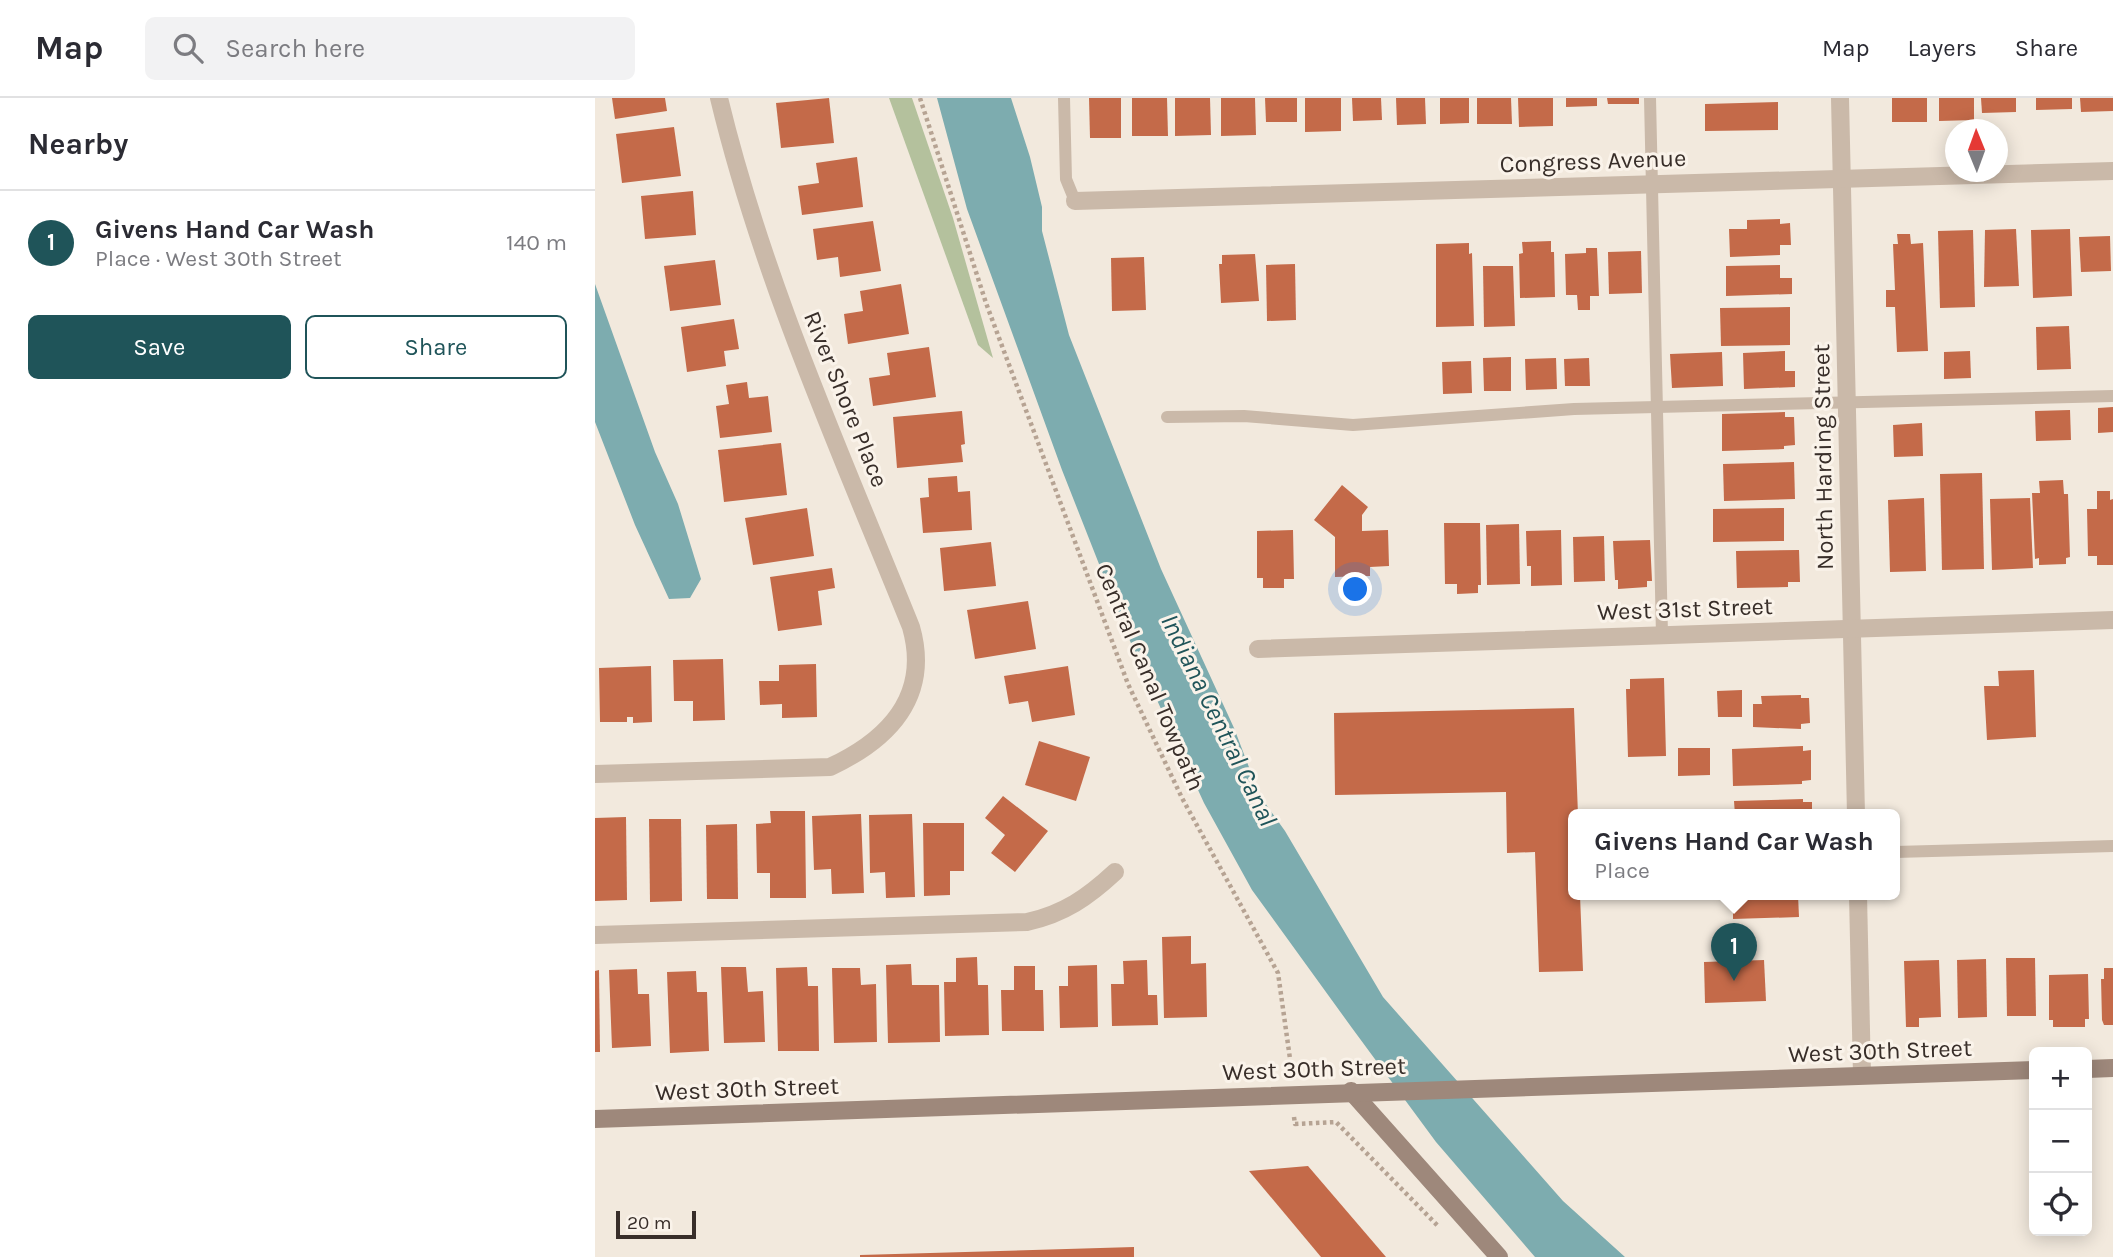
<!DOCTYPE html>
<meta charset="utf-8">
<style>
body{margin:0;font-family:Karla,sans-serif;background:#f2f2f3;color:#2b2b33}
.controls{position:absolute;right:21px;bottom:21px;display:grid;overflow:hidden;border-radius:10px;box-shadow:0 4px 18px #0003}
.controls button{width:63px;height:63px;display:grid;place-items:center;padding:0;border:0;border-bottom:2px solid #e1e1e2;background:#fff;color:#2b2b33;font:35px sans-serif}
.compass{position:absolute;left:1350px;top:21px;width:63px;height:63px;border-radius:50%;background:#fff;box-shadow:0 4px 18px #0003;rotate:359deg}
.scale{position:absolute;left:21px;bottom:18px;width:80px;box-sizing:border-box;padding-left:7px;border:4px solid #382e29;border-top:0;font-size:19px;line-height:24px;white-space:nowrap;color:#382e29;-webkit-text-stroke:5px #faf3ea;paint-order:stroke}
.you{position:absolute;left:761px;top:492px;width:24px;height:24px;margin:-18px;border:5px solid #fff;border-radius:50%;background:#1a73e8;box-shadow:0 0 0 10px #1a73e833}
.badge{display:grid;place-items:center;width:46px;height:46px;border-radius:50%;background:#1f5459;color:#fff;font-size:23px;font-weight:700}
.pin{position:absolute;translate:-50% -58px;filter:drop-shadow(0 2px 4px #0008)}
.pin::after{content:'';position:absolute;top:37px;width:24px;height:21px;background:inherit;clip-path:polygon(0 0,100% 0,50% 100%)}
.popup{position:absolute;left:973px;top:711px;width:332px;height:91px;box-sizing:border-box;display:grid;place-content:center;border-radius:10px;background:#fff;filter:drop-shadow(0 2px 5px #0005);font-size:23px;white-space:nowrap;color:#7c7c81}
.popup b{font-size:26px;color:#2b2b33}
.popup::after{content:'';position:absolute;left:50%;top:100%;margin-left:-14px;border:14px solid transparent;border-top-color:#fff}
.list{margin:0;padding:0;list-style:none}
h2{display:flex;justify-content:space-between;align-items:center;height:91px;margin:0;padding:0 28px;font-size:30px}
h2 small{font-size:23px;font-weight:400;color:#7c7c81}
.list li{display:grid;grid-template-columns:46px 1fr auto;gap:21px;align-items:center;box-sizing:border-box;height:105px;padding:0 28px;border-top:2px solid #e1e1e2}
.list b{display:block;font-size:26px;white-space:nowrap}
.list p{margin:0;font-size:23px;white-space:nowrap;color:#7c7c81}
.list em{font-size:23px;font-style:normal;color:#7c7c81}
.actions{display:flex;gap:14px;padding:21px 28px}
.actions a{flex:1;padding:16px 0;border:2px solid #1f5459;border-radius:10px;text-align:center;font-size:24px;color:#1f5459}
.actions .main{background:#1f5459;color:#fff}
.icon{flex:none;width:38px;height:38px;fill:none;stroke:currentColor;stroke-width:2;stroke-linecap:round;stroke-linejoin:round}
.map{position:relative;flex:none;width:1518px;height:1159px;overflow:hidden}
header{display:flex;align-items:center;gap:42px;box-sizing:border-box;height:98px;padding:0 35px;background:#fff;border-bottom:2px solid #e1e1e2}
header strong{font-size:33px}
nav{display:flex;gap:38px;margin-inline-start:auto;font-size:24px}
.search{width:490px;height:63px;background:#f2f2f3;display:flex;align-items:center;gap:18px;box-sizing:border-box;padding:0 24px;border-radius:10px;color:#7c7c81;font-size:26px}
main{display:flex}
aside{flex:1;background:#fff}
.map>svg:first-child{display:block}
.green{fill:#b4c19d}
.water{fill:#7dacaf}
.building{fill:#c46a49}
.lines{fill:none;stroke-linecap:round;stroke-linejoin:round}
.path{stroke:#b6a393;stroke-width:4.5;stroke-dasharray:3.5 3.5;stroke-linecap:butt}
.lane{stroke:#cab9a9;stroke-width:12}
.street{stroke:#cab9a9;stroke-width:18}
.secondary{stroke:#9e887b;stroke-width:18}
.labels{text-anchor:middle;dominant-baseline:central;stroke-width:6;stroke-linejoin:round;paint-order:stroke}
.street-label{font-size:24px;fill:#382e29;stroke:#faf3ea}
.water-label{font-size:26px;font-style:italic;fill:#1f5459;stroke:#faf3ea}
</style>
<header>
<strong>Map</strong>
<div class="search"><svg class="icon" aria-label="search" viewBox="0 0 24 24"><circle cx="10" cy="10" r="6"/><path d="M15 15l6 6"/></svg>Search here</div>
<nav><a>Map</a><a>Layers</a><a>Share</a></nav>
</header>
<main>
<aside>
<h2>Nearby<small></small></h2>
<ul class="list">
<li><span class="badge">1</span><div><b>Givens Hand Car Wash</b><p>Place · West 30th Street</p></div><em>140 m</em></li>
</ul>
<div class="actions"><a class="main">Save</a><a>Share</a></div>
</aside>
<div class="map">
<svg width="1518" height="1159" viewBox="0 0 1518 1159">
<rect width="100%" height="100%" fill="#f2e9dd"/>
<path class="green" d="M 294,0 L 317,0 L 358,120 L 398,260 L 383,247 Z"/>
<g class="water">
<path d="M 342,0 L 416,0 L 435,59 L 447,109 L 447,133 L 474,237 L 566,471 L 639,630 L 665,698 L 690,733 L 788,899 L 968,1103 L 1030,1159 L 940,1159 L 841,1044 L 757,930 L 657,792 L 609,705 L 530,532 L 467,372 L 372,111 Z"/>
<path d="M 0,186 L 60,354 L 83,406 L 106,481 L 95,500 L 74,501 L 40,427 L 0,324 Z"/>
</g>
<g class="building">
<path d="M 17,0 L 70,0 L 72,13 L 20,21 Z"/>
<path d="M 234,0 L 239,45 L 186,50 L 181,5 Z"/>
<path d="M 494,0 L 526,0 L 526,40 L 495,40 Z"/>
<path d="M 537,0 L 572,0 L 573,38 L 537,38 Z"/>
<path d="M 580,0 L 615,0 L 616,37 L 580,38 Z"/>
<path d="M 626,0 L 660,0 L 661,37 L 626,38 Z"/>
<path d="M 670,0 L 702,0 L 702,24 L 671,24 Z"/>
<path d="M 710,0 L 746,0 L 746,33 L 710,34 Z"/>
<path d="M 757,0 L 786,0 L 787,22 L 758,23 Z"/>
<path d="M 801,0 L 830,0 L 831,26 L 802,27 Z"/>
<path d="M 845,0 L 874,0 L 874,25 L 845,26 Z"/>
<path d="M 882,0 L 916,0 L 917,26 L 882,26 Z"/>
<path d="M 923,0 L 958,0 L 958,28 L 924,29 Z"/>
<path d="M 971,0 L 1002,0 L 1002,8 L 971,9 Z"/>
<path d="M 1012,0 L 1044,0 L 1044,6 L 1013,6 Z"/>
<rect x="1297" y="0" width="35" height="24"/>
<path d="M 1344,0 L 1379,0 L 1379,22 L 1344,23 Z"/>
<path d="M 1386,0 L 1421,0 L 1421,14 L 1387,15 Z"/>
<path d="M 1441,0 L 1477,0 L 1477,11 L 1441,12 Z"/>
<path d="M 1485,0 L 1518,0 L 1518,13 L 1486,14 Z"/>
<path d="M 1183,4 L 1183,32 L 1110,33 L 1110,6 Z"/>
<path d="M 79,29 L 86,78 L 27,85 L 21,36 Z"/>
<path d="M 262,59 L 268,109 L 207,117 L 203,88 L 224,85 L 221,65 Z"/>
<path d="M 98,93 L 101,137 L 50,141 L 46,98 Z"/>
<path d="M 1185,121 L 1185,126 L 1195,125 L 1196,147 L 1185,147 L 1185,157 L 1135,159 L 1134,131 L 1152,131 L 1152,122 Z"/>
<path d="M 278,123 L 286,173 L 245,179 L 243,159 L 222,162 L 218,131 Z"/>
<path d="M 1421,131 L 1424,188 L 1389,189 L 1390,132 Z"/>
<path d="M 1475,131 L 1477,198 L 1438,200 L 1436,132 Z"/>
<path d="M 1378,132 L 1380,209 L 1345,210 L 1343,133 Z"/>
<path d="M 1302,136 L 1315,136 L 1316,146 L 1328,145 L 1333,253 L 1302,254 L 1300,209 L 1291,209 L 1291,192 L 1300,192 L 1298,146 L 1303,146 Z"/>
<path d="M 1515,138 L 1516,173 L 1486,174 L 1484,139 Z"/>
<path d="M 956,143 L 956,154 L 959,154 L 960,199 L 925,200 L 924,156 L 928,155 L 927,144 Z"/>
<path d="M 874,145 L 874,156 L 877,155 L 879,228 L 841,229 L 841,146 Z"/>
<path d="M 991,150 L 1002,150 L 1004,198 L 995,198 L 995,212 L 983,212 L 982,197 L 971,197 L 970,156 L 991,155 Z"/>
<path d="M 1046,153 L 1047,195 L 1014,196 L 1013,154 Z"/>
<path d="M 660,156 L 664,203 L 626,205 L 624,166 L 627,166 L 627,157 Z"/>
<path d="M 549,159 L 551,212 L 517,213 L 516,160 Z"/>
<path d="M 120,162 L 126,207 L 75,213 L 69,168 Z"/>
<path d="M 700,166 L 701,222 L 672,223 L 671,167 Z"/>
<path d="M 1185,167 L 1185,180 L 1197,180 L 1197,196 L 1131,198 L 1131,168 Z"/>
<path d="M 888,168 L 918,168 L 920,228 L 889,229 Z"/>
<path d="M 306,186 L 314,236 L 253,246 L 249,216 L 268,213 L 265,193 Z"/>
<path d="M 1195,209 L 1195,247 L 1126,248 L 1125,210 Z"/>
<path d="M 139,221 L 144,251 L 129,253 L 131,268 L 92,274 L 86,229 Z"/>
<path d="M 1474,228 L 1476,271 L 1442,272 L 1441,229 Z"/>
<path d="M 334,249 L 341,299 L 278,308 L 274,280 L 295,277 L 292,255 Z"/>
<path d="M 1190,253 L 1190,273 L 1200,273 L 1200,289 L 1149,291 L 1148,255 Z"/>
<path d="M 1375,253 L 1376,280 L 1349,281 L 1349,254 Z"/>
<path d="M 1127,254 L 1128,288 L 1077,290 L 1075,256 Z"/>
<path d="M 916,259 L 916,293 L 889,293 L 888,260 Z"/>
<path d="M 961,260 L 962,291 L 931,292 L 930,261 Z"/>
<path d="M 994,260 L 995,288 L 970,288 L 969,261 Z"/>
<path d="M 876,263 L 877,295 L 848,296 L 847,264 Z"/>
<path d="M 152,284 L 154,300 L 173,298 L 177,334 L 125,340 L 121,308 L 134,306 L 131,287 Z"/>
<path d="M 1518,309 L 1518,334 L 1503,335 L 1503,310 Z"/>
<path d="M 1475,312 L 1476,342 L 1441,343 L 1440,313 Z"/>
<path d="M 367,313 L 370,346 L 366,347 L 368,364 L 302,370 L 298,319 Z"/>
<path d="M 1190,314 L 1190,319 L 1199,319 L 1200,347 L 1189,348 L 1189,351 L 1127,353 L 1127,316 Z"/>
<path d="M 1327,325 L 1328,358 L 1299,359 L 1298,327 Z"/>
<path d="M 186,345 L 192,397 L 129,404 L 123,352 Z"/>
<path d="M 1199,364 L 1200,401 L 1129,403 L 1128,366 Z"/>
<path d="M 1387,375 L 1389,471 L 1347,472 L 1345,376 Z"/>
<path d="M 362,378 L 363,394 L 375,393 L 377,432 L 328,435 L 325,400 L 334,399 L 333,380 Z"/>
<path d="M 1468,382 L 1469,396 L 1473,396 L 1475,459 L 1471,460 L 1471,466 L 1444,467 L 1444,460 L 1440,461 L 1437,395 L 1445,395 L 1444,383 Z"/>
<path d="M 747,387 L 773,409 L 767,417 L 767,433 L 793,432 L 794,468 L 775,469 L 775,478 L 740,479 L 740,439 L 719,422 Z"/>
<path d="M 1502,393 L 1515,393 L 1515,402 L 1518,401 L 1518,467 L 1502,467 L 1502,458 L 1493,458 L 1492,411 L 1502,411 Z"/>
<path d="M 1329,400 L 1331,473 L 1295,474 L 1293,402 Z"/>
<path d="M 1435,400 L 1438,470 L 1397,472 L 1395,401 Z"/>
<path d="M 212,410 L 219,458 L 158,467 L 150,420 Z"/>
<path d="M 1189,410 L 1189,443 L 1118,444 L 1118,411 Z"/>
<path d="M 849,425 L 885,425 L 886,487 L 883,487 L 883,495 L 862,496 L 862,486 L 850,486 Z"/>
<path d="M 924,426 L 925,486 L 892,487 L 891,427 Z"/>
<path d="M 698,432 L 699,481 L 689,481 L 689,490 L 668,490 L 668,480 L 662,480 L 662,433 Z"/>
<path d="M 966,432 L 967,487 L 936,488 L 936,468 L 932,468 L 931,433 Z"/>
<path d="M 1009,438 L 1010,483 L 979,484 L 978,439 Z"/>
<path d="M 1055,442 L 1057,483 L 1052,483 L 1052,489 L 1023,491 L 1023,482 L 1020,482 L 1018,443 Z"/>
<path d="M 396,444 L 401,488 L 349,493 L 345,450 Z"/>
<path d="M 1204,452 L 1205,484 L 1193,484 L 1193,489 L 1142,490 L 1141,453 Z"/>
<path d="M 237,470 L 240,490 L 223,493 L 227,527 L 183,533 L 175,479 Z"/>
<path d="M 433,503 L 441,551 L 380,561 L 372,512 Z"/>
<path d="M 128,561 L 130,622 L 98,623 L 98,603 L 79,603 L 78,562 Z"/>
<path d="M 221,566 L 222,619 L 187,620 L 187,606 L 165,607 L 164,583 L 184,583 L 184,567 Z"/>
<path d="M 56,568 L 57,624 L 38,625 L 38,619 L 32,619 L 32,624 L 5,624 L 4,570 Z"/>
<path d="M 473,568 L 480,617 L 437,624 L 433,603 L 414,606 L 409,578 Z"/>
<path d="M 1439,572 L 1441,639 L 1392,642 L 1389,588 L 1404,588 L 1403,573 Z"/>
<path d="M 1069,580 L 1071,658 L 1033,659 L 1031,591 L 1035,591 L 1035,581 Z"/>
<path d="M 1147,592 L 1147,619 L 1123,619 L 1122,593 Z"/>
<path d="M 1206,597 L 1206,600 L 1214,600 L 1215,625 L 1206,626 L 1206,631 L 1158,629 L 1158,606 L 1167,606 L 1166,598 Z"/>
<path d="M 979,610 L 983,717 L 978,717 L 978,797 L 985,797 L 988,873 L 944,874 L 940,754 L 912,755 L 911,694 L 740,697 L 739,615 Z"/>
<path d="M 444,643 L 495,659 L 481,703 L 430,687 Z"/>
<path d="M 1208,648 L 1208,653 L 1216,652 L 1216,682 L 1207,683 L 1207,686 L 1138,688 L 1137,651 Z"/>
<path d="M 1083,650 L 1115,650 L 1115,677 L 1083,678 Z"/>
<path d="M 408,698 L 453,733 L 420,774 L 396,755 L 410,737 L 390,720 Z"/>
<path d="M 1208,701 L 1208,704 L 1217,704 L 1217,717 L 1140,717 L 1139,703 Z"/>
<path d="M 175,713 L 210,713 L 211,800 L 175,800 L 175,775 L 162,775 L 161,726 L 176,725 Z"/>
<path d="M 266,716 L 269,795 L 237,796 L 236,771 L 219,772 L 217,718 Z"/>
<path d="M 317,716 L 320,799 L 291,800 L 290,774 L 275,775 L 274,717 Z"/>
<path d="M 31,719 L 32,802 L 0,803 L 0,720 Z"/>
<path d="M 54,721 L 86,721 L 87,803 L 55,804 Z"/>
<path d="M 328,725 L 369,725 L 369,773 L 355,773 L 355,797 L 329,798 Z"/>
<path d="M 142,726 L 143,801 L 112,801 L 111,727 Z"/>
<path d="M 1138,797 L 1203,797 L 1204,819 L 1138,821 Z"/>
<path d="M 596,838 L 596,866 L 611,865 L 612,919 L 569,920 L 567,839 Z"/>
<path d="M 382,859 L 383,887 L 393,887 L 394,937 L 350,938 L 349,884 L 361,884 L 361,860 Z"/>
<path d="M 1411,860 L 1440,860 L 1441,918 L 1412,918 Z"/>
<path d="M 1391,861 L 1392,919 L 1363,920 L 1362,862 Z"/>
<path d="M 552,862 L 553,897 L 562,897 L 563,927 L 517,928 L 516,886 L 529,886 L 528,863 Z"/>
<path d="M 1169,862 L 1171,903 L 1110,905 L 1109,864 Z"/>
<path d="M 1344,862 L 1346,919 L 1324,920 L 1324,929 L 1311,929 L 1309,863 Z"/>
<path d="M 316,866 L 317,887 L 344,887 L 345,944 L 293,945 L 291,867 Z"/>
<path d="M 502,867 L 503,929 L 465,930 L 464,888 L 473,888 L 473,868 Z"/>
<path d="M 419,868 L 440,868 L 440,892 L 448,892 L 449,933 L 407,933 L 406,892 L 419,892 Z"/>
<path d="M 126,869 L 151,869 L 153,894 L 168,893 L 170,944 L 129,945 Z"/>
<path d="M 212,869 L 213,888 L 223,888 L 224,953 L 183,953 L 181,870 Z"/>
<path d="M 237,870 L 265,870 L 266,887 L 281,886 L 282,944 L 239,945 Z"/>
<path d="M 1509,870 L 1518,870 L 1518,927 L 1509,927 L 1507,922 L 1506,881 L 1509,881 Z"/>
<path d="M 42,871 L 43,896 L 54,896 L 56,948 L 17,950 L 14,872 Z"/>
<path d="M 4,872 L 5,954 L 0,954 L 0,873 Z"/>
<path d="M 101,873 L 102,894 L 112,894 L 114,953 L 75,955 L 72,874 Z"/>
<path d="M 1493,876 L 1494,921 L 1490,921 L 1490,929 L 1458,929 L 1458,922 L 1454,922 L 1454,877 Z"/>
<path d="M 713,1068 L 791,1159 L 726,1159 L 654,1073 Z"/>
<path d="M 539,1149 L 539,1159 L 265,1159 L 265,1157 Z"/>
</g>
<g class="lines">
<g class="path">
<path d="M 325,0 L 391,205 L 533,586 L 587,700 L 683,875 L 697,975"/>
<path d="M 699,1019 L 700,1026 L 741,1024 L 843,1128"/>
</g>
<g class="lane">
<path d="M 469,0 L 471,81 L 480,103"/>
<path d="M 1055,0 L 1067,537"/>
<path d="M 572,319 L 649,318 L 758,327 L 979,311 L 1518,298"/>
<path d="M 1300,754 L 1518,748"/>
</g>
<g class="street">
<path d="M 1245,0 L 1261,717"/>
<path d="M 480,103 L 1518,73"/>
<path d="M 663,551 L 1518,522"/>
<path d="M 0,676 L 235,669 C 293,642 336,599 316,529 C 246,355 168,183 124,0"/>
<path d="M 1263,797 L 1267,977"/>
<path d="M 0,837 L 432,824 C 469,816 493,799 520,774"/>
</g>
<g class="secondary">
<path d="M 1492,971 L 1518,970"/>
<path d="M 756,993 L 904,1159"/>
<path d="M 0,1021 L 1439,972"/>
</g>
</g>
<g class="labels">
<g class="street-label">
<text transform="translate(998 63) rotate(-2)">Congress Avenue</text>
<text transform="translate(251 301) rotate(68)">River Shore Place</text>
<text transform="translate(1228 359) rotate(-91)">North Harding Street</text>
<text transform="translate(1090 511) rotate(-2)">West 31st Street</text>
<text transform="translate(555 579) rotate(67)">Central Canal Towpath</text>
<text transform="translate(1285 953) rotate(-2)">West 30th Street</text>
<text transform="translate(719 971) rotate(-2)">West 30th Street</text>
<text transform="translate(152 991) rotate(-2)">West 30th Street</text>
</g>
<g class="water-label">
<text transform="translate(624 622) rotate(64)">Indiana Central Canal</text>
</g>
</g>
</svg>
<div class="controls">
<button>+</button>
<button>−</button>
<button><svg class="icon" aria-label="locate" viewBox="0 0 24 24"><circle cx="12" cy="12" r="6"/><path d="M12 2v4M12 18v4M2 12h4M18 12h4"/></svg></button>
</div>
<svg class="compass" viewBox="-18 -18 36 36"><path d="M0-13l5 13h-10z" fill="#e53935"/><path d="M0 13l5-13h-10z" fill="#7c7c81"/></svg>
<div class="scale">20 m</div>
<div class="you"></div>
<div class="pin badge" style="left:1139px;top:883px">1</div>
<div class="popup"><b>Givens Hand Car Wash</b>Place</div>
</div>
</main>
